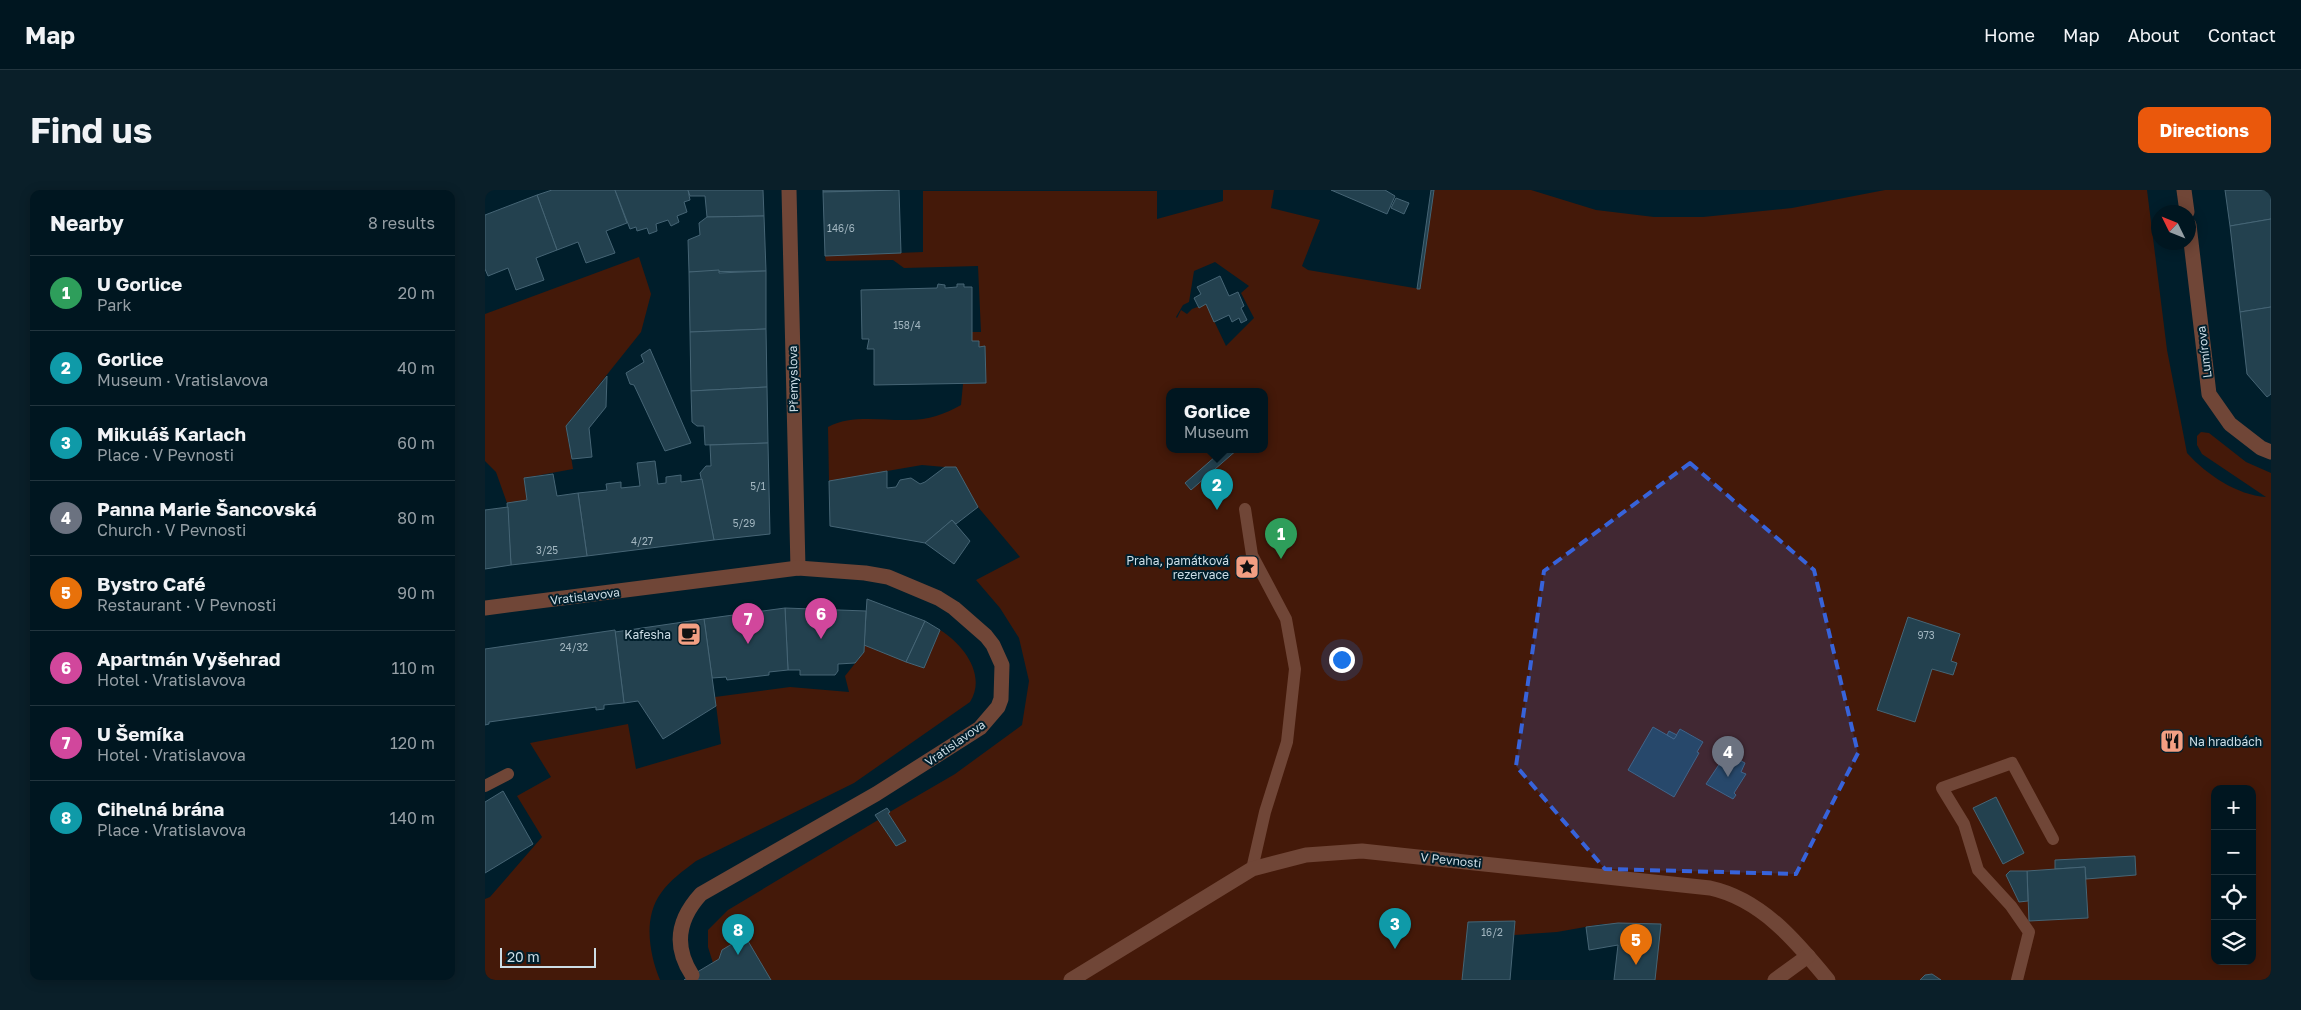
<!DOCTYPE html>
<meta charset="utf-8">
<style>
body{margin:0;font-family:"Golos Text",sans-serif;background:#0a1f29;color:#f1f3f6}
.controls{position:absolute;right:15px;bottom:15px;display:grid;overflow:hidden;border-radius:10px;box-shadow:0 2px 12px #0003}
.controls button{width:45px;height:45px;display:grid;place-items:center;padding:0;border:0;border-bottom:1px solid #22353e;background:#001620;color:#f1f3f6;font:25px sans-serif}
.compass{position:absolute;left:1666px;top:15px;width:45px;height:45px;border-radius:50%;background:#001620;box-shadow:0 2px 12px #0003;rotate:313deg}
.scale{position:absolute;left:15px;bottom:12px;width:96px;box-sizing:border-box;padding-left:5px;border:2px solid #ccdde6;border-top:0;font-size:14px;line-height:18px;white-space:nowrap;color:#ccdde6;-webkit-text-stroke:4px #001e2b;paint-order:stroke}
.you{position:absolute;left:856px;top:469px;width:18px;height:18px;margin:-12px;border:4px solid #fff;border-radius:50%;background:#1a73e8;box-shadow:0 0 0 8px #1a73e833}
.badge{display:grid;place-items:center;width:32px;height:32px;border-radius:50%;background:#ea580c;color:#fff;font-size:16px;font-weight:700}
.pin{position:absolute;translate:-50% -41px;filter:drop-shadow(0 1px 2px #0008)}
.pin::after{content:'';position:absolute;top:26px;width:18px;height:15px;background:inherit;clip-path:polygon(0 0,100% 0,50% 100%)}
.popup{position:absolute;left:681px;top:198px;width:102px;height:65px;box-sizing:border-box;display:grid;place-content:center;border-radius:10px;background:#001620;filter:drop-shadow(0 1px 4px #0005);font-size:16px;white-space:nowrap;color:#959fa5}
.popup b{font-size:19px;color:#f1f3f6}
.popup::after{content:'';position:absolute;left:50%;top:100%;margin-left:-10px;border:10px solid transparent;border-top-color:#001620}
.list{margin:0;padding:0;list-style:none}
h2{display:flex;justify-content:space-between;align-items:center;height:65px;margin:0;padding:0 20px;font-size:21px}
h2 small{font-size:16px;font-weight:400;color:#959fa5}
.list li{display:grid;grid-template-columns:32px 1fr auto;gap:15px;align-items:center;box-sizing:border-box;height:75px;padding:0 20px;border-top:1px solid #22353e}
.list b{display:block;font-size:19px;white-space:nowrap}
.list p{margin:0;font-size:16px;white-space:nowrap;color:#959fa5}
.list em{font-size:16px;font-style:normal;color:#959fa5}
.icon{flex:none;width:28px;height:28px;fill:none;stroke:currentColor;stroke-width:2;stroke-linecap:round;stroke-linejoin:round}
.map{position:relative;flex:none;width:1786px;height:790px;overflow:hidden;border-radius:10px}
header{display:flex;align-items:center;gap:30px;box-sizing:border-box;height:70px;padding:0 25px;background:#001620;border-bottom:1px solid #22353e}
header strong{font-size:24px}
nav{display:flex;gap:28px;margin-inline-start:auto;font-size:18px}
.intro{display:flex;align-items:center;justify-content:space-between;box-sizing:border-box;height:120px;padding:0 30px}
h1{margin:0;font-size:35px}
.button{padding:12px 22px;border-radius:10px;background:#ea580c;color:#fff;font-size:18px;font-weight:700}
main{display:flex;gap:30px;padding:0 30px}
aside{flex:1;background:#001620;border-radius:10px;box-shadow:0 2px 12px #0003}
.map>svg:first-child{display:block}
.green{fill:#441909;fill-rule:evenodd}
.building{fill:#23414f;stroke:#466575}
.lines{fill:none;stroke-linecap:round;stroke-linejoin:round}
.lane{stroke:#704637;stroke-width:12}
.street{stroke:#704637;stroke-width:15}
.marked{fill:#3763da;fill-opacity:0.2;stroke:#3763da;stroke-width:4;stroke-dasharray:10 6;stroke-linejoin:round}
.labels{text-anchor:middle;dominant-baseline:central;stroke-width:4;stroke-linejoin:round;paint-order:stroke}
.number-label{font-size:10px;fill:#a2b6c0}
.street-label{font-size:12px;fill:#ccdde6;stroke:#001e2b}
.poi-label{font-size:12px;fill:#ccdde6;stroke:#001e2b;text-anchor:end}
</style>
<header>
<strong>Map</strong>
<nav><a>Home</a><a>Map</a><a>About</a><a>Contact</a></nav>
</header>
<div class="intro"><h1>Find us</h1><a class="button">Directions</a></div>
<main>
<aside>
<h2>Nearby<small>8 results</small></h2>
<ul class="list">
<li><span class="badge" style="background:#2e9e5b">1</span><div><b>U Gorlice</b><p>Park</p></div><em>20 m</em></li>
<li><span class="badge" style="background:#0f9aa8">2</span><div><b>Gorlice</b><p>Museum · Vratislavova</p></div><em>40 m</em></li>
<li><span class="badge" style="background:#0f9aa8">3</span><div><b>Mikuláš Karlach</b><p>Place · V Pevnosti</p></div><em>60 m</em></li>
<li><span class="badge" style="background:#6b7280">4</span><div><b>Panna Marie Šancovská</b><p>Church · V Pevnosti</p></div><em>80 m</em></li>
<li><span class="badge" style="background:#e8710a">5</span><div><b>Bystro Café</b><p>Restaurant · V Pevnosti</p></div><em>90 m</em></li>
<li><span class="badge" style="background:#d1479c">6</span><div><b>Apartmán Vyšehrad</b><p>Hotel · Vratislavova</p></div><em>110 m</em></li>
<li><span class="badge" style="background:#d1479c">7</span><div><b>U Šemíka</b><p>Hotel · Vratislavova</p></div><em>120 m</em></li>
<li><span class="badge" style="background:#0f9aa8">8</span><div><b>Cihelná brána</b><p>Place · Vratislavova</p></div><em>140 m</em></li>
</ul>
</aside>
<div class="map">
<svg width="1786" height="790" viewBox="0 0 1786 790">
<rect width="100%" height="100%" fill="#001e2b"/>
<g class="green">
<path d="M 738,0 L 789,0 L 786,18 L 835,30 L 817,76 L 823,80 L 935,99 L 949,0 L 1046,0 L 1111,20 L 1169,27 L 1218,27 L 1307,18 L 1400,0 L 1662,0 L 1682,160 L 1702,263 C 1722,285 1752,305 1781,307 L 1717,264 L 1712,255 L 1712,246 L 1716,242 L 1724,243 L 1761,272 L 1786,283 L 1786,790 L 1170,790 L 1175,734 L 1117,734 L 1072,742 L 1029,745 L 1030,731 L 983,732 L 977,790 L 199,790 L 228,773 L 223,757 L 223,740 L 243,720 L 393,630 L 411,656 L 421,651 L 403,623 L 470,584 L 537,535 L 544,491 L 534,448 L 515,418 L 491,390 L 535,367 L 493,317 L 471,278 L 437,275 L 344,291 L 343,237 C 367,224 398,231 424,230 C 443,230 460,224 476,215 L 478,194 L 501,193 L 500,157 L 494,157 L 487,151 L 487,142 L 496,142 L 493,76 L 419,78 L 408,70 L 341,71 L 340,66 L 438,62 L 438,1 L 672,1 L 672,29 L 738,11 ZM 730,72 L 764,96 L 756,103 L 769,128 L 741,156 L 721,114 L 707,119 L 702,124 L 696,120 L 692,128 L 691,127 L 698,115 L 704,112 L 709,81 ZM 684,201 L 780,201 L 780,259 L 684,259 ZM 1168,537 L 1182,545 L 1185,541 L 1192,545 L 1196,539 L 1218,552 L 1212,562 L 1214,563 L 1189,607 L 1143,580 ZM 1245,565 L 1260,573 L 1256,582 L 1261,584 L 1249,603 L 1248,609 L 1221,594 L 1240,575 ZM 1730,599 L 1767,599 L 1767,771 L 1730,771 Z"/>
<path d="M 154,67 L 166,104 L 156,142 L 81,236 L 88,279 L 39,288 L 42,310 L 22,313 L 11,282 L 0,271 L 0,124 Z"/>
<path d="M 455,440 C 478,454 502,485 485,512 L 369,593 L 211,671 C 198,681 185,690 176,703 C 158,727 164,764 175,790 L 0,790 L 0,709 L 5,707 L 57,647 L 32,606 L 66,587 L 45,553 L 143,534 L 151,579 L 236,554 L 230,507 L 305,497 L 364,502 L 360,486 L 379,462 L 379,455 L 439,478 Z"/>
</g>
<g class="building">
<path d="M 67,0 L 130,0 L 142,33 L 121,41 L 130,63 L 101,73 L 93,52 L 72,60 L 52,5 Z"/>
<path d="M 130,0 L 203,0 L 205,10 L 199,12 L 202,22 L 192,26 L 194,32 L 186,36 L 183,30 L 171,34 L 172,41 L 164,44 L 162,38 L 152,41 L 151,37 L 145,39 Z"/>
<path d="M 203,0 L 278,0 L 279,26 L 222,27 L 220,6 L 205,6 Z"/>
<path d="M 338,0 L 408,0 L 338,2 Z"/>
<path d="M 414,0 L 416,63 L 340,66 L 338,2 Z"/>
<path d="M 846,0 L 900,0 L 910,6 L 902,24 Z"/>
<path d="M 946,0 L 949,0 L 935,99 L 932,99 Z"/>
<path d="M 1740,0 L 1786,0 L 1786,29 L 1745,36 Z"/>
<path d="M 52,5 L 72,60 L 51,68 L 59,90 L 31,100 L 23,78 L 3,86 L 0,79 L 0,25 Z"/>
<path d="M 911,8 L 924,13 L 919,24 L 906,18 Z"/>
<path d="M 279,26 L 281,81 L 204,82 L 203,50 L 215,45 L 214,33 L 222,27 Z"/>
<path d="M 1786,29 L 1786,117 L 1755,122 L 1745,36 Z"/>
<path d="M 234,80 L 234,83 L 281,81 L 281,139 L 205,142 L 204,82 Z"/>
<path d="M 735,86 L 744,106 L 753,102 L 759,116 L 756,118 L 762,130 L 756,133 L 754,128 L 747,132 L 744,125 L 729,132 L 721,114 L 714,118 L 709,108 L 716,104 L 712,97 Z"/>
<path d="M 453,94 L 460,95 L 460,98 L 472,97 L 472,94 L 479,94 L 479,97 L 487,97 L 487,151 L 494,151 L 494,157 L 500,156 L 501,193 L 389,195 L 389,159 L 382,159 L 384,149 L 377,149 L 376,100 L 452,98 Z"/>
<path d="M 1786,117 L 1786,204 L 1782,207 L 1762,184 L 1755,122 Z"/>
<path d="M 281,139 L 282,197 L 206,201 L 205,142 Z"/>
<path d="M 165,159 L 206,253 L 180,261 L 149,195 L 145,194 L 141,183 L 159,172 L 156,165 Z"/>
<path d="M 122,186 L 121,217 L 104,238 L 107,267 L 87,269 L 81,236 Z"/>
<path d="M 282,197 L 283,253 L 220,255 L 219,236 L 212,236 L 207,232 L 206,201 Z"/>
<path d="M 283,253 L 285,344 L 229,350 L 215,283 L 221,276 L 226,276 L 225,255 Z"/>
<path d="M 739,259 L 753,259 L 706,300 L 700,293 Z"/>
<path d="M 170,271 L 173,294 L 181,293 L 181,287 L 196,285 L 196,292 L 217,289 L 229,350 L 102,366 L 93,303 L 122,300 L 121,294 L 136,292 L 136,298 L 155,296 L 152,273 Z"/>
<path d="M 460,277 L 471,277 L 493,317 L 471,334 L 467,330 L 440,353 L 345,336 L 344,291 L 402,281 L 402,298 L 411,297 L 415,290 L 426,288 L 435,294 L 440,292 Z"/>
<path d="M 68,284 L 72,306 L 93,303 L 102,366 L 26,375 L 22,313 L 42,310 L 39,288 Z"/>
<path d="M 23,317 L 26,375 L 0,379 L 0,320 Z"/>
<path d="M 467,330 L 485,351 L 469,374 L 440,353 Z"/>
<path d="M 382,409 L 440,431 L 421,472 L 379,455 Z"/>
<path d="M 300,418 L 381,421 L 379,462 L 370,473 L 353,474 L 353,481 L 350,485 L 315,485 L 315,480 L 303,480 Z"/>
<path d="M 300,418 L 303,480 L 284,482 L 284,485 L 242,490 L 241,487 L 227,488 L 219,429 Z"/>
<path d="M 1423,427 L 1475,444 L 1466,471 L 1472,473 L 1468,485 L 1447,479 L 1430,532 L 1392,520 Z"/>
<path d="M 219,429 L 231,516 L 178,549 L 153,511 L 139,513 L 130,442 Z"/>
<path d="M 440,431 L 455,440 L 439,478 L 421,472 Z"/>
<path d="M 130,440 L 139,513 L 119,515 L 119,519 L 111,520 L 111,517 L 4,532 L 4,534 L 0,535 L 0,459 Z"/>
<path d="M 1168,537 L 1189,549 L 1195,539 L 1218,552 L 1212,562 L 1214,563 L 1189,607 L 1143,580 Z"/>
<path d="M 1184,541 L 1192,545 L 1189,549 L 1182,545 Z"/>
<path d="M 1245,565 L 1260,573 L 1256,582 L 1261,584 L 1249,603 L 1251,605 L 1248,609 L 1221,594 L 1235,573 L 1240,575 Z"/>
<path d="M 18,601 L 48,654 L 0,683 L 0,612 Z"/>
<path d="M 1511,607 L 1539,663 L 1518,674 L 1488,618 Z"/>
<path d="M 402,618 L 405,622 L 403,623 L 421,651 L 411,656 L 390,625 Z"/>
<path d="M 1650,666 L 1651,685 L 1601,689 L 1600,677 L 1570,679 L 1570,670 Z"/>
<path d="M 1600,677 L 1603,728 L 1544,731 L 1542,681 Z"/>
<path d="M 1525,681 L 1542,681 L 1543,711 L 1534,712 L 1521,685 Z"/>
<path d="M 1030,731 L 1025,790 L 977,790 L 983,732 Z"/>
<path d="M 1133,733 L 1176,734 L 1170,790 L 1129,790 L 1133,755 L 1104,760 L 1101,737 Z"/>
<path d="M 260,746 L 286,790 L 199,790 L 234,769 L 237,760 Z"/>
<path d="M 1447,784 L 1456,790 L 1435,790 L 1440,785 Z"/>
</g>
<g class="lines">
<g class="lane">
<path d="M 760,319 L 767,365 L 801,429 L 810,479 L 802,552 L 780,622 L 767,679"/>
<path d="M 0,596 L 23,584"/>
<path d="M 1532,790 L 1544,742 L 1526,716 L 1493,680 L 1479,634 L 1457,598 L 1527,573 L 1568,649"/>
</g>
<g class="street">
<path d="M 304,0 L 313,378"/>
<path d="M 1699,0 L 1702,22"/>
<path d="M 1704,35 L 1724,204 L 1745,234 L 1776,258 L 1786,262"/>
<path d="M 0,418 L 313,378 L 380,383 L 403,387 L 453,408 L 469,418 L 501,446 L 508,455 L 517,475 L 516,509 L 513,517 L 495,538 L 391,604 L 216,704 C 193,729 188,756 207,785"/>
<path d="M 586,790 L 767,679 L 821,665 L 877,661 L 1225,698 C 1276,709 1311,751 1343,790"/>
<path d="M 1290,790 L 1323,766"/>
</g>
</g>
<path class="marked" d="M 1205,273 L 1329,380 L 1373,563 L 1311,684 L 1120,679 L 1031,576 L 1059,381 Z"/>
<defs>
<g id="sight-square" transform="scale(1.25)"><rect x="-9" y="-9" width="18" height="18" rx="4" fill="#f39f83" stroke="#001e2b"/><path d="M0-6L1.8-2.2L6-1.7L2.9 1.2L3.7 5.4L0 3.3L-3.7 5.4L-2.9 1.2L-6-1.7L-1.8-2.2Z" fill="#111"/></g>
<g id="cafe-square" transform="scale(1.25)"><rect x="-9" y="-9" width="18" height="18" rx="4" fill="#f39f83" stroke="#001e2b"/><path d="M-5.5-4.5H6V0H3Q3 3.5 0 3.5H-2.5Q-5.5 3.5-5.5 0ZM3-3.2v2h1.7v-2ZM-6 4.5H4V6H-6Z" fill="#111"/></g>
<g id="restaurant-square" transform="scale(1.25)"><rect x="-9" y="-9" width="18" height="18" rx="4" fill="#f39f83" stroke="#001e2b"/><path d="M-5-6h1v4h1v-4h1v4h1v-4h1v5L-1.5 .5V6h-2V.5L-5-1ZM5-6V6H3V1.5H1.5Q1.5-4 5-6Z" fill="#111"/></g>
</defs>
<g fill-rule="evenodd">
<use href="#sight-square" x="762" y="377"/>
<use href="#cafe-square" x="204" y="444"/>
<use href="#restaurant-square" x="1687" y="551"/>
</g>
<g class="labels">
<g class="number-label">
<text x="356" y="38">146/6</text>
<text x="422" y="135">158/4</text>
<text x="273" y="296">5/1</text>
<text x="259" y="333">5/29</text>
<text x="157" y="351">4/27</text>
<text x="62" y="360">3/25</text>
<text x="1441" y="445">973</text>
<text x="89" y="457">24/32</text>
<text x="1007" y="742">16/2</text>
</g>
<g class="street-label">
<text transform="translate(1719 162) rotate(-97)">Lumírova</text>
<text transform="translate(308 189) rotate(-91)">Přemyslova</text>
<text transform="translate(100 406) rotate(-7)">Vratislavova</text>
<text transform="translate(470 553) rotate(-35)">Vratislavova</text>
<text transform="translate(966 670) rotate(6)">V Pevnosti</text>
</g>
<g class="poi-label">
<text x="744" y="370">Praha, památková<tspan x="744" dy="14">rezervace</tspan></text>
<text x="186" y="444">Kafesha</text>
<text x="1704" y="551" text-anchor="start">Na hradbách</text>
</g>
</g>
</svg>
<div class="controls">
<button>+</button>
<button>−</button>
<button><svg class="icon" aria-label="locate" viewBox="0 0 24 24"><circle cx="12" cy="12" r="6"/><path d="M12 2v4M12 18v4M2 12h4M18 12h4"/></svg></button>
<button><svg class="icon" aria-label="layers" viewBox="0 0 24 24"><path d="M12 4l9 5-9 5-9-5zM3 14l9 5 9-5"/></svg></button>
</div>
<svg class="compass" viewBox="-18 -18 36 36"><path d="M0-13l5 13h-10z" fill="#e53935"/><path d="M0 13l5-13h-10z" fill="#959fa5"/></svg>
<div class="scale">20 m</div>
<div class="you"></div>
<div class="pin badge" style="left:796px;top:369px;background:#2e9e5b">1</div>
<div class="pin badge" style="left:732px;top:320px;background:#0f9aa8">2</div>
<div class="popup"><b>Gorlice</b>Museum</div>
<div class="pin badge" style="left:910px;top:759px;background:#0f9aa8">3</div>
<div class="pin badge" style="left:1243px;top:587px;background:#6b7280">4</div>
<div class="pin badge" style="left:1151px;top:775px;background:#e8710a">5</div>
<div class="pin badge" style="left:336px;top:449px;background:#d1479c">6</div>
<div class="pin badge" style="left:263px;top:454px;background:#d1479c">7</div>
<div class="pin badge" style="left:253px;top:765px;background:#0f9aa8">8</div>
</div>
</main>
